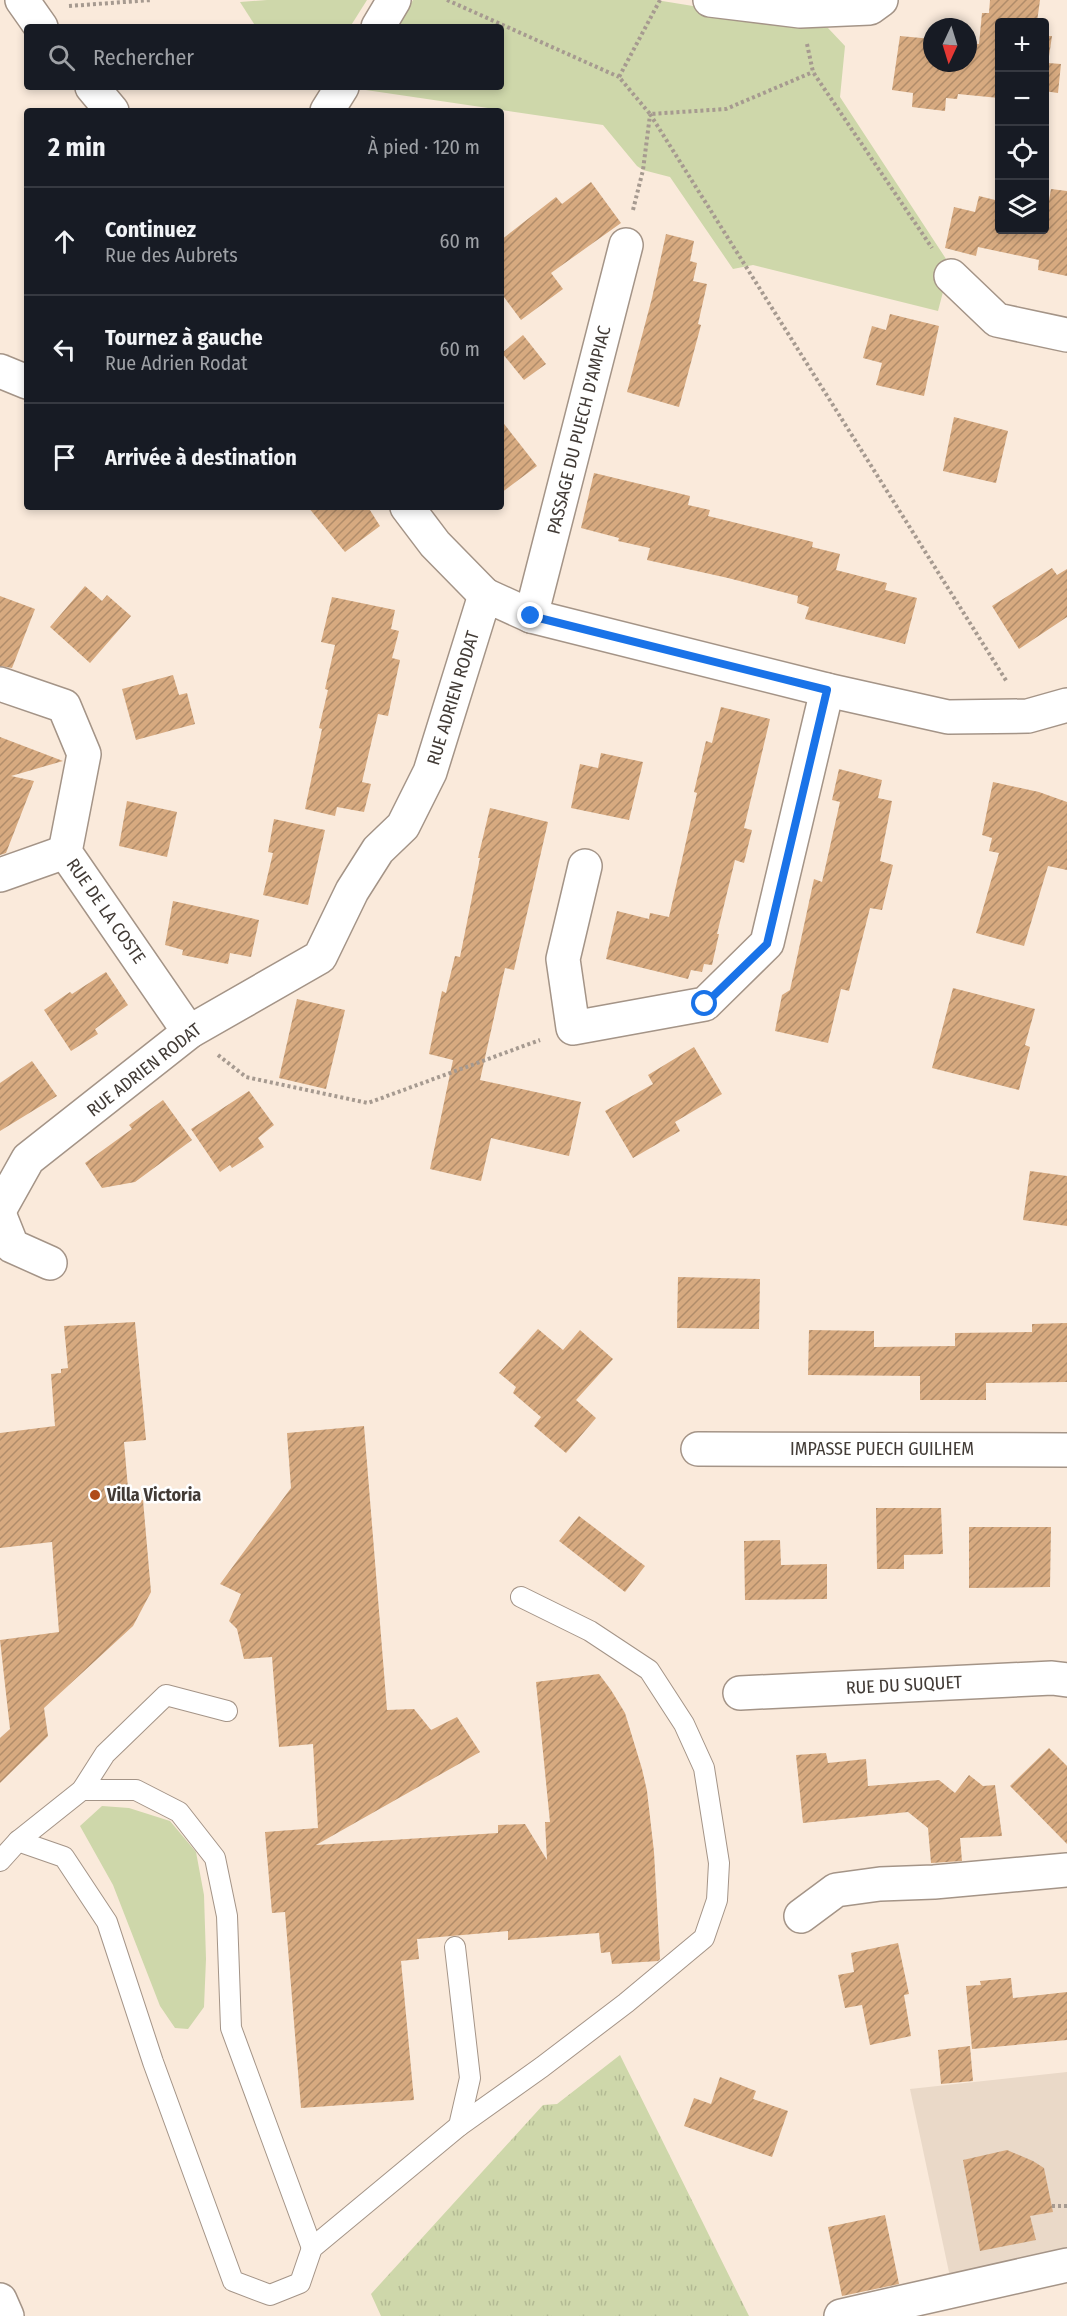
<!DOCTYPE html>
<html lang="fr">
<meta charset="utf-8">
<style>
body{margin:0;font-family:"Fira Sans Condensed",sans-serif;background:#242831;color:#f1f3f6}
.controls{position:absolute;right:18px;top:18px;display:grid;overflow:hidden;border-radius:6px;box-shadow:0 3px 9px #0003}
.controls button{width:54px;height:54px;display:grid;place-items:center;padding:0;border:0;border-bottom:2px solid #363941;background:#171b24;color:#f1f3f6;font:30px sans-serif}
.compass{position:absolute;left:923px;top:18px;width:54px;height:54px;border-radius:50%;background:#171b24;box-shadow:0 3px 9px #0003;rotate:184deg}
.stop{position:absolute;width:18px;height:18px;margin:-14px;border:4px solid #1a73e8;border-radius:50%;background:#fff}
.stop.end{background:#1a73e8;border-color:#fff;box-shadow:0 2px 6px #0008}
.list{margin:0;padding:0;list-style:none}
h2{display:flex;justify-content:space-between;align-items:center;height:78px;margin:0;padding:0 24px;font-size:26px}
h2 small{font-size:20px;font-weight:400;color:#9ea1a6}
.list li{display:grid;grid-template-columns:39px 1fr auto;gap:18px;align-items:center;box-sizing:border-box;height:108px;padding:0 24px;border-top:2px solid #363941}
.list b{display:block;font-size:22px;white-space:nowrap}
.list p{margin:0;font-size:20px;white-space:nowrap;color:#9ea1a6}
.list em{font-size:20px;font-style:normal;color:#9ea1a6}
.icon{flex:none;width:33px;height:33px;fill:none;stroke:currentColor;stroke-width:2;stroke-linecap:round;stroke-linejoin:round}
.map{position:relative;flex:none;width:1067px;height:2316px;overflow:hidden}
.search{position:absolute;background:#171b24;box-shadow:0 3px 9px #0003;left:24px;top:24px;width:480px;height:66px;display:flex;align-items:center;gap:15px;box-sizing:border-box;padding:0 21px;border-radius:6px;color:#9ea1a6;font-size:22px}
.panel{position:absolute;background:#171b24;box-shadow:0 3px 9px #0003;left:24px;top:108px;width:480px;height:402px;border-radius:6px}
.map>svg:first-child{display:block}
.medical{fill:#ead9c8}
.grass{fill:url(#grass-tufts)}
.park{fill:#ced7aa}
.building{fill:url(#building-hatch)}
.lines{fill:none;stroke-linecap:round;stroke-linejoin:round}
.service-casing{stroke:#a49487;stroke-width:22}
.minor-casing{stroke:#a49487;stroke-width:36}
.path{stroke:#a69a90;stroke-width:4;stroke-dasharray:3 3;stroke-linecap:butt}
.service{stroke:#fff;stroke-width:20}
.minor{stroke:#fff;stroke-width:33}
.route{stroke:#1a73e8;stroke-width:8}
.poi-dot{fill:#b04c1b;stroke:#fff;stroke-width:2}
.labels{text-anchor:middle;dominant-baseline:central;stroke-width:5;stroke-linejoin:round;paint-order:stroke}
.street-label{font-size:18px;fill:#423b36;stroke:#fff}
.poi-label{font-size:18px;font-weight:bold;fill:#423b36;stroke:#fff;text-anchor:start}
</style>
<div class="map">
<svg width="1067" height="2316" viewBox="0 0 1067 2316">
<defs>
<pattern id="grass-tufts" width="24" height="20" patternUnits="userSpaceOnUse" patternTransform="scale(1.5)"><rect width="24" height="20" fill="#ced7aa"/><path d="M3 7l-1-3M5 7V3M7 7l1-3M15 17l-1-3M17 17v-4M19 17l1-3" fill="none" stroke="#b2b993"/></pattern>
<pattern id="building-hatch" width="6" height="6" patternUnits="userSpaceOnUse" patternTransform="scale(1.5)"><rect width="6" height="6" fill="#d7aa80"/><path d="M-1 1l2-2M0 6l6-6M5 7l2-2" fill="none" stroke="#b08c6a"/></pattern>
</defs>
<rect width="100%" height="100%" fill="#faeadb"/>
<path class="medical" d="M 1067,2072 L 1067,2265 L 953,2291 L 910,2089 Z"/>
<path class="grass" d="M 620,2055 L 749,2316 L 381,2316 L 371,2294 L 543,2105 L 557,2104 Z"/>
<g class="park">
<path d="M 267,0 L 367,0 L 350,27 L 256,27 L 240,2 Z"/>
<path d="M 413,0 L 656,0 L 828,28 L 845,46 L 840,97 L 950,265 L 938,311 L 753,265 L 733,269 L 670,177 L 643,170 L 637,166 L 603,125 L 359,89 L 501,87 L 501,27 L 397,27 Z"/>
<path d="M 102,1806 L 129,1808 L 170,1821 L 196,1852 L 204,1895 L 206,1959 L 204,2007 L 188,2029 L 175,2028 L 160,2006 L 113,1885 L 80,1826 Z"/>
</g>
<g class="building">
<path d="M 990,0 L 1040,0 L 1037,22 L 999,22 L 999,98 L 958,94 L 957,99 L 946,98 L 945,111 L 912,107 L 913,93 L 892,90 L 900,36 L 932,39 L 932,63 L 968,63 L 968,43 L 979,44 L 982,13 L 989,13 Z"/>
<path d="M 1044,36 L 1052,36 L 1048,63 L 1061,64 L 1058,93 L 1044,91 Z"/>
<path d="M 591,182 L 621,223 L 551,273 L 563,289 L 521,320 L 501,293 L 501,240 L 556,197 L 562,204 Z"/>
<path d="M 1051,189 L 1067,191 L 1067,276 L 1038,270 L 1039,260 L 978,247 L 976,256 L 945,248 L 954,207 L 975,212 L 979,196 L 999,201 L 999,230 L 1044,230 L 1044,211 L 1047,212 Z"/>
<path d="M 666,234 L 694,241 L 690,261 L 697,263 L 693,281 L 707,284 L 698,324 L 701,325 L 679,407 L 627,392 L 652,298 Z"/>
<path d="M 890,314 L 939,326 L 924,396 L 876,385 L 882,363 L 863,358 L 872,326 L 886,330 Z"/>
<path d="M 523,335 L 546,364 L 524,380 L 502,353 Z"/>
<path d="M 954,417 L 1008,431 L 996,483 L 943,471 Z"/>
<path d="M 501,420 L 537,466 L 501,493 Z"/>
<path d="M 594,473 L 690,496 L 688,505 L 710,510 L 708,516 L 813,542 L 812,547 L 840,554 L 836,570 L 887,583 L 885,590 L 917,598 L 905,644 L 805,619 L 809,607 L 797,603 L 798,596 L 728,578 L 647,560 L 650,548 L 618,541 L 619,538 L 581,528 Z"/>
<path d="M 308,507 L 368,507 L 380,526 L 345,552 Z"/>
<path d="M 1052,568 L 1057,575 L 1067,569 L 1067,617 L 1019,649 L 992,606 Z"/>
<path d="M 85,586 L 102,601 L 107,595 L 131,616 L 90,663 L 50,627 Z"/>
<path d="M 0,596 L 35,609 L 12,668 L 0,666 Z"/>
<path d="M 332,597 L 395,610 L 391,629 L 399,631 L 392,658 L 400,660 L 388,716 L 378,714 L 362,782 L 371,784 L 364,812 L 337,807 L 335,816 L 305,809 L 322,729 L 319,728 L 328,690 L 325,689 L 335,645 L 321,642 Z"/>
<path d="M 173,675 L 179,695 L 187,693 L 195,724 L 136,740 L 122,689 Z"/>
<path d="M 721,707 L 770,719 L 744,828 L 752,830 L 744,863 L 735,860 L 717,934 L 719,934 L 712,965 L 704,964 L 702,972 L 691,970 L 688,979 L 606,959 L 617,911 L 649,919 L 650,913 L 669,917 L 697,793 L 694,792 L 706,741 L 712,743 Z"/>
<path d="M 0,737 L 63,761 L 11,776 L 34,781 L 6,853 L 0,855 Z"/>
<path d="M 601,753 L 643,762 L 629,820 L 571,808 L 580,764 L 598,768 Z"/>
<path d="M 839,769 L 882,780 L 878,798 L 892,801 L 880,861 L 893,865 L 882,910 L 870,908 L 849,991 L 841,989 L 828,1043 L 775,1031 L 782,995 L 790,990 L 814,879 L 822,882 L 840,802 L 832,800 Z"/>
<path d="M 993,782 L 1039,792 L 1067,802 L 1067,870 L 1048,866 L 1024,946 L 976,933 L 999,853 L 989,851 L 992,838 L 982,835 Z"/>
<path d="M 127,801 L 177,812 L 167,857 L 119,846 Z"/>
<path d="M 490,808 L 548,822 L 514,970 L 505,968 L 480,1080 L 581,1102 L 569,1156 L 491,1138 L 481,1181 L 430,1169 L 453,1060 L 429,1054 L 442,991 L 446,993 L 455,956 L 460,957 L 480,858 L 478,858 Z"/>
<path d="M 274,819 L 325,830 L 308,905 L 263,895 L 273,853 L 268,852 Z"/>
<path d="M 173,901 L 259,920 L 251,957 L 230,953 L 228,964 L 182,955 L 183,950 L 165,945 Z"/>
<path d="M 106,972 L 128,1005 L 95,1029 L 98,1034 L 71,1051 L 44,1010 L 70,992 L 72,994 Z"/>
<path d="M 953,988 L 1035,1009 L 1025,1045 L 1030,1047 L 1019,1090 L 932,1068 Z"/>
<path d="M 297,999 L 345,1010 L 326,1089 L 279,1078 Z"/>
<path d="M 694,1047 L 722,1094 L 675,1122 L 680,1131 L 633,1158 L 605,1111 L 653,1084 L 648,1075 Z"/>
<path d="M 32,1061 L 57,1096 L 0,1131 L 0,1083 Z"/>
<path d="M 249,1091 L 274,1125 L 258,1138 L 264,1147 L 232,1168 L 230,1165 L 220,1172 L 191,1129 Z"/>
<path d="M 163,1100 L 192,1140 L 135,1182 L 102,1188 L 85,1163 L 132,1129 L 129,1125 Z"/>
<path d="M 1030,1171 L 1067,1176 L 1067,1226 L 1023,1220 Z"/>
<path d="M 678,1277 L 760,1279 L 759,1329 L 677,1328 Z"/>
<path d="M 135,1322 L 146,1440 L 124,1442 L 129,1500 L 143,1500 L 151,1592 L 133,1626 L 44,1708 L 48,1736 L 0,1783 L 0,1738 L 10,1729 L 0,1640 L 59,1632 L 52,1542 L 0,1548 L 0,1433 L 55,1426 L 51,1374 L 61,1373 L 61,1369 L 68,1368 L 64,1326 Z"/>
<path d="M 1067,1323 L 1067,1382 L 986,1383 L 986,1400 L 920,1400 L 920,1376 L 808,1375 L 809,1330 L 874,1331 L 874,1347 L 955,1346 L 955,1333 L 1032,1332 L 1032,1324 Z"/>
<path d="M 538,1329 L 563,1350 L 580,1330 L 613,1359 L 576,1400 L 596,1418 L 566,1453 L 534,1426 L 541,1417 L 513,1393 L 516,1387 L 499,1373 Z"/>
<path d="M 364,1426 L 387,1710 L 414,1709 L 431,1730 L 457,1717 L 480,1752 L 316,1845 L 498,1833 L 498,1825 L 525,1824 L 547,1860 L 545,1822 L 550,1822 L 536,1682 L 599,1674 L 611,1690 L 625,1713 L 642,1769 L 647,1791 L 654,1852 L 660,1959 L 658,1961 L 612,1964 L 610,1952 L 601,1953 L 599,1933 L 508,1940 L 508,1931 L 417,1939 L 419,1959 L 401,1961 L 414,2100 L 301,2108 L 285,1912 L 272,1913 L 265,1832 L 318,1828 L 313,1744 L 279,1747 L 272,1657 L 244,1659 L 237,1629 L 229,1621 L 241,1594 L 220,1584 L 291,1488 L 287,1433 Z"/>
<path d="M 876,1508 L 941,1508 L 943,1554 L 904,1555 L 904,1569 L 877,1569 Z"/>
<path d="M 579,1516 L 645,1566 L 625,1592 L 559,1541 Z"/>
<path d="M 969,1527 L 1051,1527 L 1050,1587 L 969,1588 Z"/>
<path d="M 780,1540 L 781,1565 L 827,1564 L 827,1599 L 745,1600 L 744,1541 Z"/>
<path d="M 1049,1748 L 1067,1766 L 1067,1844 L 1010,1786 Z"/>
<path d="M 826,1753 L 828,1763 L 866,1759 L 868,1786 L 939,1780 L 955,1793 L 969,1775 L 983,1786 L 995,1785 L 1002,1836 L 960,1838 L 962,1861 L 931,1863 L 928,1828 L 908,1812 L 803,1823 L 796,1755 Z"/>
<path d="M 898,1943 L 909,1994 L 904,1995 L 911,2036 L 870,2045 L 862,2005 L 845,2008 L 838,1975 L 854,1972 L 851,1953 Z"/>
<path d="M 1011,1978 L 1013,1998 L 1067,1992 L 1067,2040 L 972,2049 L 966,1986 L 981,1985 L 980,1981 Z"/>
<path d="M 970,2046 L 973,2081 L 941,2084 L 938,2050 Z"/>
<path d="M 720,2077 L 756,2091 L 753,2099 L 788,2111 L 772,2157 L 684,2126 L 694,2098 L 711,2104 Z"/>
<path d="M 1007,2150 L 1033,2161 L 1044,2168 L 1053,2212 L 1030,2216 L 1036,2240 L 980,2251 L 963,2160 Z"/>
<path d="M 885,2215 L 899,2284 L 842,2296 L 828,2227 Z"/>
</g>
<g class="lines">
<g class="service-casing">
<g id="service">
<path d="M 82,1790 L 136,1790 L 179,1812 L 215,1858 L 227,1916 L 231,2028 L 312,2248"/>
<path d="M 18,1841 L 82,1790 L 105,1754 L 166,1695 L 227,1711"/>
<path d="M 0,1861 L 18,1841 L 64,1857 L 107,1922 L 153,2062 L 233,2281 L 270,2295 L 300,2283 L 312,2248 L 459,2126 L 470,2078 L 455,1947"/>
<path d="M 459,2126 L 542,2067 L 626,2003 L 704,1938 L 717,1900 L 719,1863 L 704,1768 L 684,1724 L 649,1670 L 590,1631 L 521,1597"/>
</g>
</g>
<g class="minor-casing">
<g id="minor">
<path d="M 22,0 L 41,27"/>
<path d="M 710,0 L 800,11 L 870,8 L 881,0"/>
<path d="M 378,27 L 394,0"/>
<path d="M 92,87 L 112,111"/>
<path d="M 327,111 L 342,87"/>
<path d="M 951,276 L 997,320 L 1067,335"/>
<path d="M 0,371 L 27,382"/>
<path d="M 407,507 L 435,544 L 485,595"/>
<path d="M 531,616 L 626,245"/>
<path d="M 0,684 L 64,706 L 84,754 L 65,852 L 189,1032"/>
<path d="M 585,866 L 563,959 L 573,1028 L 705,1004 L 767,943 L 827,690"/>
<path d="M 0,875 L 65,852"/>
<path d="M 0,1209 L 28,1159 L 189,1032 L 320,957 L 352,891 L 378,850 L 403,826 L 430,772 L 485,595 L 531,616 L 827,690 L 948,717 L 1028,716 L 1067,705"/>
<path d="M 0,1216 L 12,1246 L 50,1263"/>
<path d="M 698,1449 L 1067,1450"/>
<path d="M 740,1693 L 1052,1678 L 1067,1680"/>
<path d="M 801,1916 L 836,1890 L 880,1884 L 934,1882 L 1067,1870"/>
<path d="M 0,2300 L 7,2316"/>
<path d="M 841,2316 L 1067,2265"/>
</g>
</g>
<g class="path">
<path d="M 447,0 L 619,77"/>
<path d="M 660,0 L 619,77 L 650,114 L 726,109 L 813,72"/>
<path d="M 69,6 L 152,0"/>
<path d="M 807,44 L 813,72 L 932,248"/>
<path d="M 650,114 L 1007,682"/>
<path d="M 633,210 L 643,170 L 650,115"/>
<path d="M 218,1055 L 246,1077 L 368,1103 L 540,1040"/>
<path d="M 1052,2206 L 1067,2206"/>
</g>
<use href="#service" class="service"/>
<use href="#minor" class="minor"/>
</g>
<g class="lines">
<path class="route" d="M 531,616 L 827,690 L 767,944 L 705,1004"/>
</g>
<circle class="poi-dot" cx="95" cy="1495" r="6"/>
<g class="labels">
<g class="street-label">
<text transform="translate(579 430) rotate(-76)">PASSAGE DU PUECH D'AMPIAC</text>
<text transform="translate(453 698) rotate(-73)">RUE ADRIEN RODAT</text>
<text transform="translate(106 911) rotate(55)">RUE DE LA COSTE</text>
<text transform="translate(144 1070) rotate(-38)">RUE ADRIEN RODAT</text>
<text x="882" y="1449">IMPASSE PUECH GUILHEM</text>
<text transform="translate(904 1685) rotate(-3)">RUE DU SUQUET</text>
</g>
<g class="poi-label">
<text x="107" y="1495">Villa Victoria</text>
</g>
</g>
</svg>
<div class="controls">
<button>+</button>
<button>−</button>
<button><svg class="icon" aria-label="locate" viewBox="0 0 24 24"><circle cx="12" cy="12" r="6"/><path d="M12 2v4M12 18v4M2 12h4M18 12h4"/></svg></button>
<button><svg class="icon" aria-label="layers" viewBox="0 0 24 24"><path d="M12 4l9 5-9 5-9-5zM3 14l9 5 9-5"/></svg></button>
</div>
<svg class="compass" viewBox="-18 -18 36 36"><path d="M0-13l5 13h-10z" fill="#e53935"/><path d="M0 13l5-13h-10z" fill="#9ea1a6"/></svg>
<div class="stop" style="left:705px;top:1004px"></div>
<div class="stop end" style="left:531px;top:616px"></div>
<div class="search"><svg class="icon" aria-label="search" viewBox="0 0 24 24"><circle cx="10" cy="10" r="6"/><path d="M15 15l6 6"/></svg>Rechercher</div>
<section class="panel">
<h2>2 min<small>À pied · 120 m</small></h2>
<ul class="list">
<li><svg class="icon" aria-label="ahead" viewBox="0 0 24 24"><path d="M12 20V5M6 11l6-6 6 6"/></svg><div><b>Continuez</b><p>Rue des Aubrets</p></div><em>60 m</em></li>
<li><svg class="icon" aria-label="left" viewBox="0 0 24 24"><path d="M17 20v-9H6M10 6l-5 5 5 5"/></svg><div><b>Tournez à gauche</b><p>Rue Adrien Rodat</p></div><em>60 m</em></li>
<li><svg class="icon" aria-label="arrive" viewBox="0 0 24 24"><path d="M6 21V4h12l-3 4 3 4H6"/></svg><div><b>Arrivée à destination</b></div></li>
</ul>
</section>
</div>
